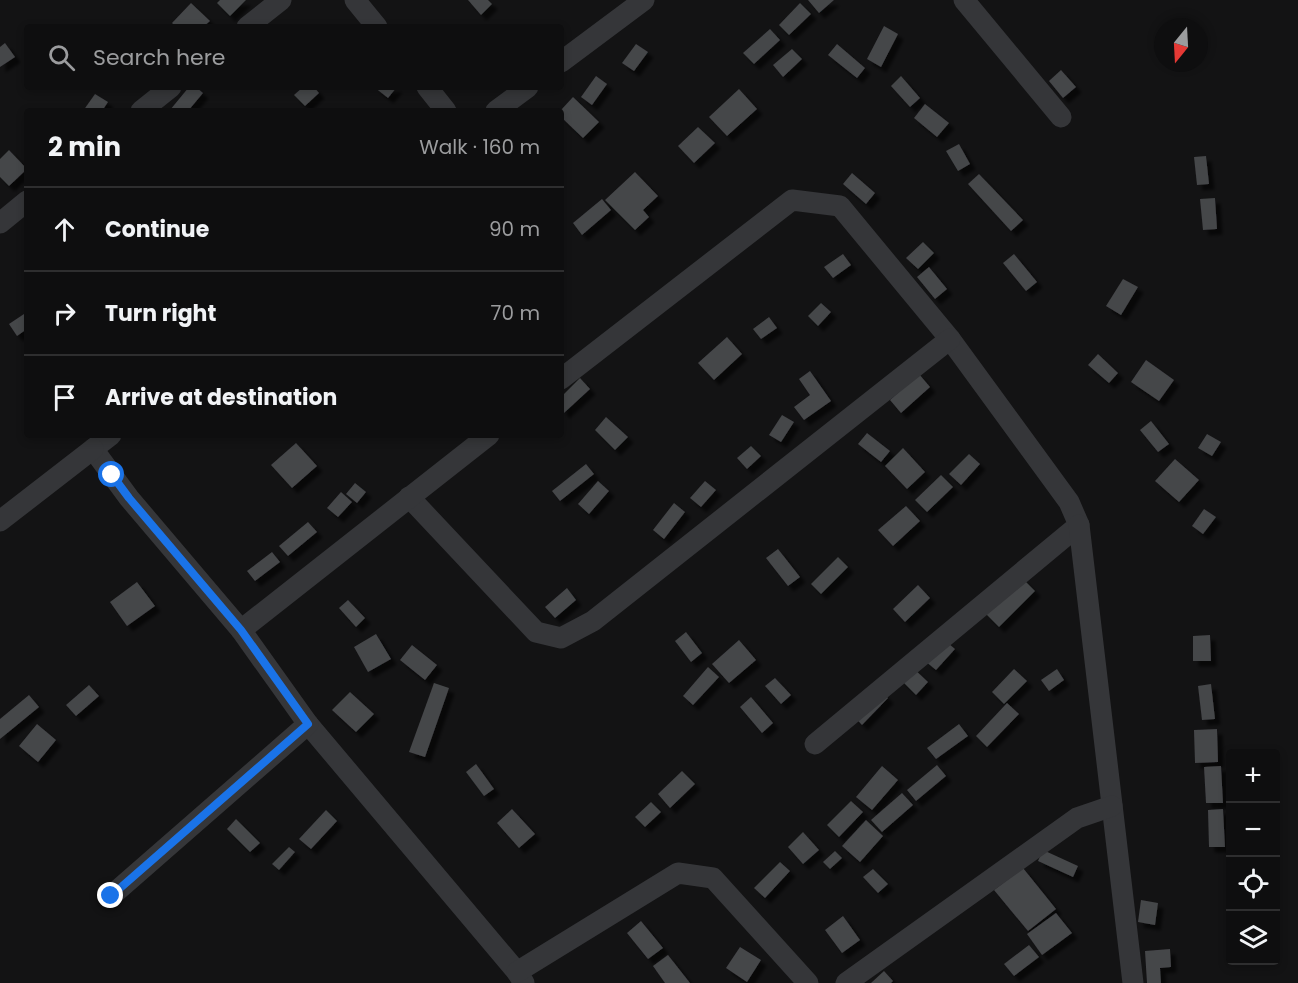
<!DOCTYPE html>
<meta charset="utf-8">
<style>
body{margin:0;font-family:Poppins,sans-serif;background:#1c1c1d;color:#f1f3f6}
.controls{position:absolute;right:18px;bottom:18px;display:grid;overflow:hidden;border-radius:6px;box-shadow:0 3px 9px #0003}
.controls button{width:54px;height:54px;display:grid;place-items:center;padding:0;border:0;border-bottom:2px solid #2e2e2f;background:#0e0e0f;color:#f1f3f6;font:30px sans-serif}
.compass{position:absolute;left:1154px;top:18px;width:54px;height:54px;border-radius:50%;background:#0e0e0f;box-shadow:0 3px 9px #0003;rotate:198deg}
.stop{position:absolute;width:18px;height:18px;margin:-14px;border:4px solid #1a73e8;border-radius:50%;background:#fff}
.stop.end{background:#1a73e8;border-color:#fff;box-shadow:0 2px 6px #0008}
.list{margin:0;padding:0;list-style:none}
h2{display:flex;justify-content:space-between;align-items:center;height:78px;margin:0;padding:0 24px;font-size:26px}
h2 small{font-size:20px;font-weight:400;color:#9b9c9e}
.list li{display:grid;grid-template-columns:39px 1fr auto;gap:18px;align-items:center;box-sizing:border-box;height:84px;padding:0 24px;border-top:2px solid #2e2e2f}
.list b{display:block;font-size:22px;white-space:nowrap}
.list em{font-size:20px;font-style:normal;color:#9b9c9e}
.icon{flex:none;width:33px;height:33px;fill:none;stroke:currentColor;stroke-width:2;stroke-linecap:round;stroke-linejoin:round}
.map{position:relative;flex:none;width:1298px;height:983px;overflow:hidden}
.search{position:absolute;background:#0e0e0f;box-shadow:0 3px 9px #0003;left:24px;top:24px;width:540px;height:66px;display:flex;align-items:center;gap:15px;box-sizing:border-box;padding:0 21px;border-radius:6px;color:#9b9c9e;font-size:22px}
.panel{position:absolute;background:#0e0e0f;box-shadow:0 3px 9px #0003;left:24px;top:108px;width:540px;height:330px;border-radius:6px}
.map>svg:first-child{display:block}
.building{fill:#454649;filter:url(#shadow)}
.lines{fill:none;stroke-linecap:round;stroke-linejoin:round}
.street{stroke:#353639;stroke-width:21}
.route{stroke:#1a73e8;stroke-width:8}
</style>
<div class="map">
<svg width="1298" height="983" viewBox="0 0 1298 983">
<defs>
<filter id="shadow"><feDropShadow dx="5.5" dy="5.5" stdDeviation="1.5" flood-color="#0009"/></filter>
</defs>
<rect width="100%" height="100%" fill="#131314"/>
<g class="building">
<path d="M 220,0 L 246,0 L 230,16 L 217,3 Z"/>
<path d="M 468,0 L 488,0 L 492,4 L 481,15 Z"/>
<path d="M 808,0 L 834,0 L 819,13 Z"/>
<path d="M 191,3 L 210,21 L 203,27 L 176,27 L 172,23 Z"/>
<path d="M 800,3 L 811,14 L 789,35 L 779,25 Z"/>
<path d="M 884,26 L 898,34 L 881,67 L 867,59 Z"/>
<path d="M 770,29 L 780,40 L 754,64 L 743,53 Z"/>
<path d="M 5,43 L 15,57 L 0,67 L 0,47 Z"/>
<path d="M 636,44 L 648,52 L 634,71 L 622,63 Z"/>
<path d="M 837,44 L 865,68 L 857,78 L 828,55 Z"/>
<path d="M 792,49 L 802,59 L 783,77 L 773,65 Z"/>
<path d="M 1061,70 L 1076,87 L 1063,98 L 1049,81 Z"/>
<path d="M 596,76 L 607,84 L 592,105 L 581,97 Z"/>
<path d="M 901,76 L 920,98 L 910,107 L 891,86 Z"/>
<path d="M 189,87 L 196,87 L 203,93 L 188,111 L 171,111 L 170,110 Z"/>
<path d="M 303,87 L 314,87 L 319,93 L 305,106 L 294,95 Z"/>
<path d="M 374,87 L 397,87 L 388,98 Z"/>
<path d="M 739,89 L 757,109 L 727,136 L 709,117 Z"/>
<path d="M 95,94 L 108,102 L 102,111 L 83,111 Z"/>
<path d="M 573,97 L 599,122 L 583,138 L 561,117 L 561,110 Z"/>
<path d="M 925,104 L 949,123 L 937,137 L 914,118 Z"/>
<path d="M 698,127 L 715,143 L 694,163 L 678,146 Z"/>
<path d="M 959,144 L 970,164 L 958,171 L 946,151 Z"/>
<path d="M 9,150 L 27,169 L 9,186 L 0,177 L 0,159 Z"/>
<path d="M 1206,156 L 1209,184 L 1197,185 L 1194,157 Z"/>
<path d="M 635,172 L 658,196 L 643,210 L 649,217 L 635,230 L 605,200 Z"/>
<path d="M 852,173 L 875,193 L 866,204 L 843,184 Z"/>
<path d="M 979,174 L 1023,220 L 1011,231 L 968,184 Z"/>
<path d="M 1215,198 L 1217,229 L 1203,230 L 1200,199 Z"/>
<path d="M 602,199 L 611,210 L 582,235 L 573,223 Z"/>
<path d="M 923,242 L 934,253 L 918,269 L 906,258 Z"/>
<path d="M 843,254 L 851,265 L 833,278 L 824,267 Z"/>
<path d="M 1014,254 L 1037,282 L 1026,291 L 1003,263 Z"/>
<path d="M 929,267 L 947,289 L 935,299 L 917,277 Z"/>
<path d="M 1123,279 L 1138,287 L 1121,315 L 1106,306 Z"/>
<path d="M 821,303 L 831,312 L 818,326 L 808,316 Z"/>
<path d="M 27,312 L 27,329 L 17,336 L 9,324 Z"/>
<path d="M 769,317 L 777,328 L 761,339 L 753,329 Z"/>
<path d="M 727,337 L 742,354 L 714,380 L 698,363 Z"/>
<path d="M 1098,354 L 1118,373 L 1109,383 L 1088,365 Z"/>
<path d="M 1146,360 L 1174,380 L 1159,401 L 1131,382 Z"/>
<path d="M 810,371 L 831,401 L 804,420 L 794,407 L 810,395 L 799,379 Z"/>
<path d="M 919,374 L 930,387 L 901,413 L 890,400 Z"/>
<path d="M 580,378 L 590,389 L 564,413 L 561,409 L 561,397 Z"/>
<path d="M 782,415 L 794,422 L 781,442 L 769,435 Z"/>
<path d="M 606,417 L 628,437 L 615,450 L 595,430 Z"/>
<path d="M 1151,421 L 1169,444 L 1158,452 L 1140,430 Z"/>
<path d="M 867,433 L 890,451 L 881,462 L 858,444 Z"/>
<path d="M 1207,434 L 1221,442 L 1212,456 L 1198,448 Z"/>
<path d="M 296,443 L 317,466 L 292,488 L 271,465 Z"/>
<path d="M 751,446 L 761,456 L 747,469 L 737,458 Z"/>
<path d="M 903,448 L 925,472 L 907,489 L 885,466 Z"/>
<path d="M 969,454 L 980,464 L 961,485 L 949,474 Z"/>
<path d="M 1175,459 L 1199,480 L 1179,502 L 1155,481 Z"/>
<path d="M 586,464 L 594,474 L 560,501 L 552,491 Z"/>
<path d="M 941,475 L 953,487 L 927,512 L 915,500 Z"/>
<path d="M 598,481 L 609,491 L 589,514 L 578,504 Z"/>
<path d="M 705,481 L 716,490 L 701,507 L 690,498 Z"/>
<path d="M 355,483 L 366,492 L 357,503 L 346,494 Z"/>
<path d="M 341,492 L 352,502 L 338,517 L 327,508 Z"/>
<path d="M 674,503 L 685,512 L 664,539 L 653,530 Z"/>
<path d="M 906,506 L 920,521 L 893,546 L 878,530 Z"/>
<path d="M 1204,509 L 1216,517 L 1203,534 L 1192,526 Z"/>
<path d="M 308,522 L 317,532 L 288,556 L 279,546 Z"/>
<path d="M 778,549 L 800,577 L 788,586 L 766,558 Z"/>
<path d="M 272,552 L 280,562 L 255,581 L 247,571 Z"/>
<path d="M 838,557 L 848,567 L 821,594 L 811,584 Z"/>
<path d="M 1022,578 L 1035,591 L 999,627 L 986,614 Z"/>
<path d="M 137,582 L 155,606 L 127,626 L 110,602 Z"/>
<path d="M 918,585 L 930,598 L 905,622 L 893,609 Z"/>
<path d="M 567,588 L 576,600 L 555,618 L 545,607 Z"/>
<path d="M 348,600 L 365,618 L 356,627 L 339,608 Z"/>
<path d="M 686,632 L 702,653 L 691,662 L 675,641 Z"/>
<path d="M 376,634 L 391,659 L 368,672 L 354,647 Z"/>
<path d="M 1210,635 L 1211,661 L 1193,661 L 1193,636 Z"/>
<path d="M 943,639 L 955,649 L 936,670 L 925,661 Z"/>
<path d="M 739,640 L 756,660 L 729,683 L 712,664 Z"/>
<path d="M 412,645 L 437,665 L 425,680 L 400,660 Z"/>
<path d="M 708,667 L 719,677 L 693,705 L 683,696 Z"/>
<path d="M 912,667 L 928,682 L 916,695 L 900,679 Z"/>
<path d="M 1014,669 L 1027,681 L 1004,704 L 992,692 Z"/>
<path d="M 1057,669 L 1064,680 L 1049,691 L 1041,680 Z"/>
<path d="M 775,678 L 791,695 L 781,704 L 765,686 Z"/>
<path d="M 434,683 L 449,688 L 425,757 L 409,752 Z"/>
<path d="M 1211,684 L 1215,719 L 1202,720 L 1198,686 Z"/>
<path d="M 89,685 L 99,696 L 76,716 L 66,705 Z"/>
<path d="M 876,686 L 888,698 L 862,725 L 850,712 Z"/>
<path d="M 350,692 L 374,714 L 356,732 L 332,710 Z"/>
<path d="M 29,695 L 39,707 L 0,739 L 0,719 Z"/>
<path d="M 751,697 L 773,723 L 762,733 L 740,707 Z"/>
<path d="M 1007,703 L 1019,714 L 987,747 L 976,736 Z"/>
<path d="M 37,724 L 56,740 L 38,762 L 19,746 Z"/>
<path d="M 959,724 L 968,736 L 936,759 L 927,748 Z"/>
<path d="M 1217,729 L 1218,762 L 1195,763 L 1194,730 Z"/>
<path d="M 476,764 L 494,789 L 484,796 L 466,772 Z"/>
<path d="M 937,765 L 946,776 L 916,801 L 907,790 Z"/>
<path d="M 882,766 L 898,780 L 872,810 L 856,797 Z"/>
<path d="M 1221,766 L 1223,803 L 1206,803 L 1204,767 Z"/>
<path d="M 682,771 L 695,784 L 670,808 L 658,794 Z"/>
<path d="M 902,793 L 913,805 L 882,832 L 871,820 Z"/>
<path d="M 851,801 L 863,812 L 839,837 L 827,825 Z"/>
<path d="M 651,802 L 661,812 L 645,827 L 635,817 Z"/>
<path d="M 512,809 L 535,834 L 519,848 L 497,823 Z"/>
<path d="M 1223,809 L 1225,847 L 1209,847 L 1208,810 Z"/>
<path d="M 326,810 L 337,821 L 311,849 L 299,839 Z"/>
<path d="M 236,819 L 260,843 L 250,852 L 227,829 Z"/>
<path d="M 866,820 L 883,836 L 860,862 L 842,846 Z"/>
<path d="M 803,832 L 819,850 L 803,864 L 788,847 Z"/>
<path d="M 289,847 L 295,852 L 279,870 L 272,864 Z"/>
<path d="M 1043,850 L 1078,866 L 1073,877 L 1038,861 Z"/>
<path d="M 835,851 L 842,858 L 830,869 L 823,862 Z"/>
<path d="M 780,862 L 790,871 L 765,898 L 754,888 Z"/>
<path d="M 1023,868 L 1056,909 L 1028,931 L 994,890 Z"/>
<path d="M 873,869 L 888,884 L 878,893 L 863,877 Z"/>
<path d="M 1141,900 L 1158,903 L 1155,925 L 1138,922 Z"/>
<path d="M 1056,913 L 1072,933 L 1042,955 L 1027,934 Z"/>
<path d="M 843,916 L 860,940 L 842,953 L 825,930 Z"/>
<path d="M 641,921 L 663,948 L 648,959 L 627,933 Z"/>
<path d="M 1029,945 L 1039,957 L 1014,976 L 1004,964 Z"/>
<path d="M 740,947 L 761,960 L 747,982 L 726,968 Z"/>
<path d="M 1170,949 L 1171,967 L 1160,968 L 1161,983 L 1147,983 L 1145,951 Z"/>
<path d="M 668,955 L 690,983 L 665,983 L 653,966 Z"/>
<path d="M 884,971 L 893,981 L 891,983 L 871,983 Z"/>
</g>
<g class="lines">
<g class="street">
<path d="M 355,0 L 377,27"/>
<path d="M 964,0 L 1061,117"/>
<path d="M 247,27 L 281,0"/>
<path d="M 561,62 L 644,0"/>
<path d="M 427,87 L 446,111"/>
<path d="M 141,111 L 171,87"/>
<path d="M 496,111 L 528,87"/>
<path d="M 0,223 L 27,201"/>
<path d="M 561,379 L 792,200 L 840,206 L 950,339 L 1069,502 L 1079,525 L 815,744"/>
<path d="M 111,435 L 93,449 L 129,498 L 241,630 L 308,724 L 517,972 L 524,983"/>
<path d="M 409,497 L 536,632 L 561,638 L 593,621 L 950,339"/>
<path d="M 0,521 L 93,449"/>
<path d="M 1079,525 L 1133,983"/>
<path d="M 241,630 L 489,435"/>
<path d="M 111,896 L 308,724"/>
<path d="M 517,972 L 678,873 L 713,878 L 808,983"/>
<path d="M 846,983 L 1077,818 L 1112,806"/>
</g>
</g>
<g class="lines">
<path class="route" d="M 111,896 L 308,724 L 241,630 L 129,498 L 112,475"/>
</g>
</svg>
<div class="controls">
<button>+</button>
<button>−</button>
<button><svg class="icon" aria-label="locate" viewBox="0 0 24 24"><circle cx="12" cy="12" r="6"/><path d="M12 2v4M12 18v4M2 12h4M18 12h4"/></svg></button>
<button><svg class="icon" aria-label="layers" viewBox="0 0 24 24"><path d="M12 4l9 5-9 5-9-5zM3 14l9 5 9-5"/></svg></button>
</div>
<svg class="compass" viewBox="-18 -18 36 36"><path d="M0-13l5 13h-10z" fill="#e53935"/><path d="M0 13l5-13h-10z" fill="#9b9c9e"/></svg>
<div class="stop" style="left:112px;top:475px"></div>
<div class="stop end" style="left:111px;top:896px"></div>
<div class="search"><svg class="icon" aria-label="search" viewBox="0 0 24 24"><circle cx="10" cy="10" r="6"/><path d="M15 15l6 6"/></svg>Search here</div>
<section class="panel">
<h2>2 min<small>Walk · 160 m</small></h2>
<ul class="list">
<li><svg class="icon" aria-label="ahead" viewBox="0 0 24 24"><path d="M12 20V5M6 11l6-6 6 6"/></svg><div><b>Continue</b></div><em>90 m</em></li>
<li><svg class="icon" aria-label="right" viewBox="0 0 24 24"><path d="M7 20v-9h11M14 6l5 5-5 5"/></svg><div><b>Turn right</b></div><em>70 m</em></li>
<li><svg class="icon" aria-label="arrive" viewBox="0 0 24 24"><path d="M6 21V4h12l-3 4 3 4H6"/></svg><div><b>Arrive at destination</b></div></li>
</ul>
</section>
</div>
